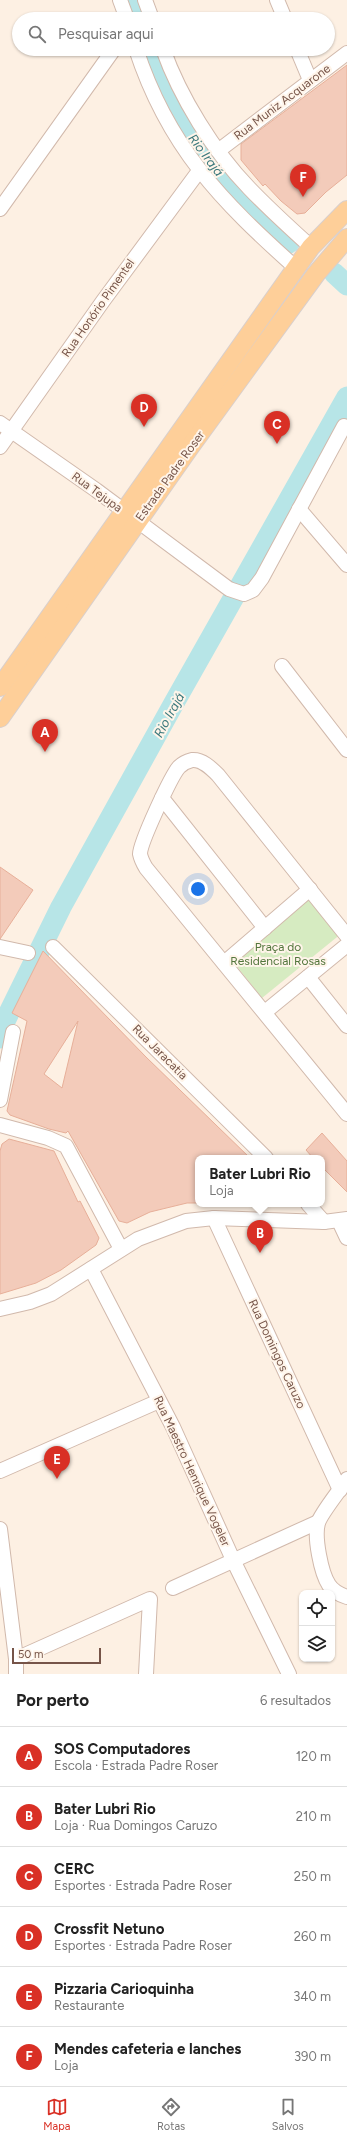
<!DOCTYPE html>
<html lang="pt">
<meta charset="utf-8">
<style>
body{margin:0;font-family:Figtree,sans-serif;background:#f2f2f2;color:#222}
.controls{position:absolute;right:12px;bottom:12px;display:grid;overflow:hidden;border-radius:8px;box-shadow:0 1px 3px #0004}
.controls button{width:36px;height:36px;display:grid;place-items:center;padding:0;border:0;border-bottom:1px solid #e0e0e0;background:#fff;color:#222;font:20px sans-serif}
.scale{position:absolute;left:12px;bottom:10px;width:89px;box-sizing:border-box;padding-left:4px;border:2px solid #765448;border-top:0;font-size:11px;line-height:14px;white-space:nowrap;color:#765448;-webkit-text-stroke:3px #fff5ea;paint-order:stroke}
.you{position:absolute;left:198px;top:889px;width:14px;height:14px;margin:-10px;border:3px solid #fff;border-radius:50%;background:#1a73e8;box-shadow:0 0 0 6px #1a73e833}
.badge{display:grid;place-items:center;width:26px;height:26px;border-radius:50%;background:#d93025;color:#fff;font-size:13px;font-weight:700}
.pin{position:absolute;translate:-50% -33px;filter:drop-shadow(0 1px 2px #0008)}
.pin::after{content:'';position:absolute;top:21px;width:14px;height:12px;background:inherit;clip-path:polygon(0 0,100% 0,50% 100%)}
.popup{position:absolute;left:195px;top:1155px;width:130px;height:52px;box-sizing:border-box;display:grid;place-content:center;border-radius:8px;background:#fff;filter:drop-shadow(0 1px 3px #0005);font-size:13px;white-space:nowrap;color:#767676}
.popup b{font-size:15px;color:#222}
.popup::after{content:'';position:absolute;left:50%;top:100%;margin-left:-8px;border:8px solid transparent;border-top-color:#fff}
.list{margin:0;padding:0;list-style:none}
h2{display:flex;justify-content:space-between;align-items:center;height:52px;margin:0;padding:0 16px;font-size:17px}
h2 small{font-size:13px;font-weight:400;color:#767676}
.list li{display:grid;grid-template-columns:26px 1fr auto;gap:12px;align-items:center;box-sizing:border-box;height:60px;padding:0 16px;border-top:1px solid #e0e0e0}
.list b{display:block;font-size:15px;white-space:nowrap}
.list p{margin:0;font-size:13px;white-space:nowrap;color:#767676}
.list em{font-size:13px;font-style:normal;color:#767676}
.icon{flex:none;width:22px;height:22px;fill:none;stroke:currentColor;stroke-width:2;stroke-linecap:round;stroke-linejoin:round}
.map{position:relative;flex:none;width:347px;height:1674px;overflow:hidden}
.search{position:absolute;background:#fff;box-shadow:0 1px 3px #0004;left:12px;right:12px;top:12px;height:44px;display:flex;align-items:center;gap:10px;box-sizing:border-box;padding:0 14px;border-radius:22px;color:#767676;font-size:15px}
.sheet{height:412px;background:#fff}
nav{display:flex;justify-content:space-around;align-items:center;box-sizing:border-box;height:56px;border-top:1px solid #e0e0e0;background:#fff;font-size:11px;color:#767676}
nav a{display:grid;justify-items:center;gap:2px}
nav .on{color:#d93025}
.map>svg:first-child{display:block}
.green{fill:#d6ebc1}
.lines{fill:none;stroke-linecap:round;stroke-linejoin:round}
.river{stroke:#b7e5e7;stroke-width:21}
.building{fill:#f3cbba;stroke:#e7af99;fill-rule:evenodd}
.minor-casing{stroke:#d1b9ac;stroke-width:16}
.major-casing{stroke:#d9cfcc;stroke-width:20}
.minor{stroke:#fff;stroke-width:14}
.major{stroke:#fecf99;stroke-width:18}
.labels{text-anchor:middle;dominant-baseline:central;stroke-width:4;stroke-linejoin:round;paint-order:stroke}
.street-label{font-size:12px;fill:#765448;stroke:#fff5ea}
.park-label{font-size:12px;fill:#53763d;stroke:#fff5ea}
.water-label{font-size:13px;font-style:italic;fill:#3b787c;stroke:#fff5ea}
</style>
<div class="map">
<svg width="347" height="1674" viewBox="0 0 347 1674">
<rect width="100%" height="100%" fill="#fdf0e3"/>
<path class="green" d="M 311,895 L 342,933 L 262,998 L 231,959 Z"/>
<g class="lines">
<g class="river">
<path d="M 132,0 L 138,19"/>
<path d="M 149,49 C 162,80 174,112 193,140 C 220,179 255,210 289,243"/>
<path d="M 334,273 L 347,285"/>
<path d="M 0,1038 L 5,1021 L 61,907 L 174,703 L 347,397"/>
</g>
</g>
<g class="building">
<path d="M 347,65 L 347,175 L 326,192 L 305,213 L 297,214 L 281,201 L 265,184 L 263,186 L 241,160 L 241,144 Z"/>
<path d="M 0,867 L 33,890 L 0,939 Z"/>
<path d="M 43,951 L 146,1057 L 250,1158 L 198,1158 L 198,1203 L 187,1203 L 150,1212 L 127,1223 L 119,1221 L 68,1131 L 66,1133 L 49,1129 L 10,1115 L 7,1111 L 27,1021 L 12,1013 ZM 78,1021 L 62,1088 L 44,1074 Z"/>
<path d="M 322,1133 L 347,1161 L 347,1192 L 322,1167 L 322,1158 L 313,1158 L 306,1150 Z"/>
<path d="M 9,1139 L 54,1151 L 78,1202 L 80,1201 L 99,1238 L 96,1245 L 61,1270 L 36,1283 L 0,1294 L 0,1151 L 2,1144 Z"/>
</g>
<g class="lines">
<g class="minor-casing">
<g id="minor">
<path d="M 120,0 L 127,19"/>
<path d="M 145,0 L 152,19"/>
<path d="M 277,0 L 285,19"/>
<path d="M 136,49 C 168,147 221,201 296,268"/>
<path d="M 163,49 C 180,97 214,152 249,188 C 269,209 290,228 311,247"/>
<path d="M 297,49 L 310,80"/>
<path d="M 218,151 L 347,53"/>
<path d="M 0,209 L 114,49"/>
<path d="M 0,423 L 96,490 L 229,589 L 244,594 L 253,590 L 262,578 L 344,426"/>
<path d="M 0,447 L 103,301 L 199,171"/>
<path d="M 299,509 L 347,565"/>
<path d="M 282,666 L 347,750"/>
<path d="M 162,798 L 265,928"/>
<path d="M 347,936 L 218,775 C 211,768 202,759 192,760 C 188,761 182,764 179,767 C 171,776 140,843 140,854 C 141,859 143,863 146,868 L 347,1114"/>
<path d="M 0,947 L 28,953"/>
<path d="M 53,947 L 266,1158"/>
<path d="M 224,963 L 310,889"/>
<path d="M 308,977 L 347,1026"/>
<path d="M 265,1012 L 347,945"/>
<path d="M 0,1100 L 13,1032"/>
<path d="M 0,1125 L 48,1138 L 66,1146 L 121,1249"/>
<path d="M 308,1204 L 324,1222"/>
<path d="M 214,1218 L 340,1490"/>
<path d="M 339,1221 L 347,1238"/>
<path d="M 91,1269 L 173,1427 L 234,1562 L 289,1674"/>
<path d="M 0,1309 L 30,1302 L 51,1294 L 138,1239 L 186,1221 L 214,1218 L 324,1222 L 347,1219"/>
<path d="M 0,1471 L 159,1401"/>
<path d="M 347,1479 C 341,1489 321,1513 318,1523 C 314,1537 321,1573 329,1585 C 333,1591 341,1595 347,1597"/>
<path d="M 0,1529 L 16,1659 L 16,1674"/>
<path d="M 173,1588 L 318,1522"/>
<path d="M 16,1659 L 150,1599 L 146,1674"/>
</g>
</g>
<g class="major-casing">
<g id="major">
<path d="M 0,687 L 296,268 L 311,247 L 347,210"/>
<path d="M 0,718 L 190,447 L 316,274 L 347,238"/>
</g>
</g>
<use href="#minor" class="minor"/>
<use href="#major" class="major"/>
</g>
<g class="labels">
<g class="street-label">
<text transform="translate(282 102) rotate(-37)">Rua Muniz Acquarone</text>
<text transform="translate(98 308) rotate(-55)">Rua Honório Pimentel</text>
<text transform="translate(170 476) rotate(-54)">Estrada Padre Roser</text>
<text transform="translate(97 492) rotate(36)">Rua Tejupa</text>
<text transform="translate(160 1052) rotate(45)">Rua Jaracatia</text>
<text transform="translate(277 1354) rotate(65)">Rua Domingos Caruzo</text>
<text transform="translate(192 1471) rotate(65)">Rua Maestro Henrique Vogeler</text>
</g>
<g class="park-label">
<text x="278" y="947">Praça do<tspan x="278" dy="14">Residencial Rosas</tspan></text>
</g>
<g class="water-label">
<text transform="translate(206 155) rotate(53)">Rio Irajá</text>
<text transform="translate(169 715) rotate(-61)">Rio Irajá</text>
</g>
</g>
</svg>
<div class="controls">
<button><svg class="icon" aria-label="locate" viewBox="0 0 24 24"><circle cx="12" cy="12" r="6"/><path d="M12 2v4M12 18v4M2 12h4M18 12h4"/></svg></button>
<button><svg class="icon" aria-label="layers" viewBox="0 0 24 24"><path d="M12 4l9 5-9 5-9-5zM3 14l9 5 9-5"/></svg></button>
</div>
<div class="scale">50 m</div>
<div class="you"></div>
<div class="pin badge" style="left:45px;top:752px">A</div>
<div class="pin badge" style="left:260px;top:1253px">B</div>
<div class="popup"><b>Bater Lubri Rio</b>Loja</div>
<div class="pin badge" style="left:277px;top:444px">C</div>
<div class="pin badge" style="left:144px;top:427px">D</div>
<div class="pin badge" style="left:57px;top:1479px">E</div>
<div class="pin badge" style="left:303px;top:197px">F</div>
<div class="search"><svg class="icon" aria-label="search" viewBox="0 0 24 24"><circle cx="10" cy="10" r="6"/><path d="M15 15l6 6"/></svg>Pesquisar aqui</div>
</div>
<section class="sheet">
<h2>Por perto<small>6 resultados</small></h2>
<ul class="list">
<li><span class="badge">A</span><div><b>SOS Computadores</b><p>Escola · Estrada Padre Roser</p></div><em>120 m</em></li>
<li><span class="badge">B</span><div><b>Bater Lubri Rio</b><p>Loja · Rua Domingos Caruzo</p></div><em>210 m</em></li>
<li><span class="badge">C</span><div><b>CERC</b><p>Esportes · Estrada Padre Roser</p></div><em>250 m</em></li>
<li><span class="badge">D</span><div><b>Crossfit Netuno</b><p>Esportes · Estrada Padre Roser</p></div><em>260 m</em></li>
<li><span class="badge">E</span><div><b>Pizzaria Carioquinha</b><p>Restaurante</p></div><em>340 m</em></li>
<li><span class="badge">F</span><div><b>Mendes cafeteria e lanches</b><p>Loja</p></div><em>390 m</em></li>
</ul>
</section>
<nav>
<a class="on"><svg class="icon" aria-label="map" viewBox="0 0 24 24"><path d="M3 6l6-2 6 2 6-2v14l-6 2-6-2-6 2zM9 4v14M15 6v14"/></svg>Mapa</a>
<a><svg class="icon" aria-label="directions" viewBox="0 0 24 24"><path d="M12 3l9 9-9 9-9-9zM9 14v-3h6M13 9l2 2-2 2"/></svg>Rotas</a>
<a><svg class="icon" aria-label="saved" viewBox="0 0 24 24"><path d="M7 4h10v16l-5-4-5 4z"/></svg>Salvos</a>
</nav>
